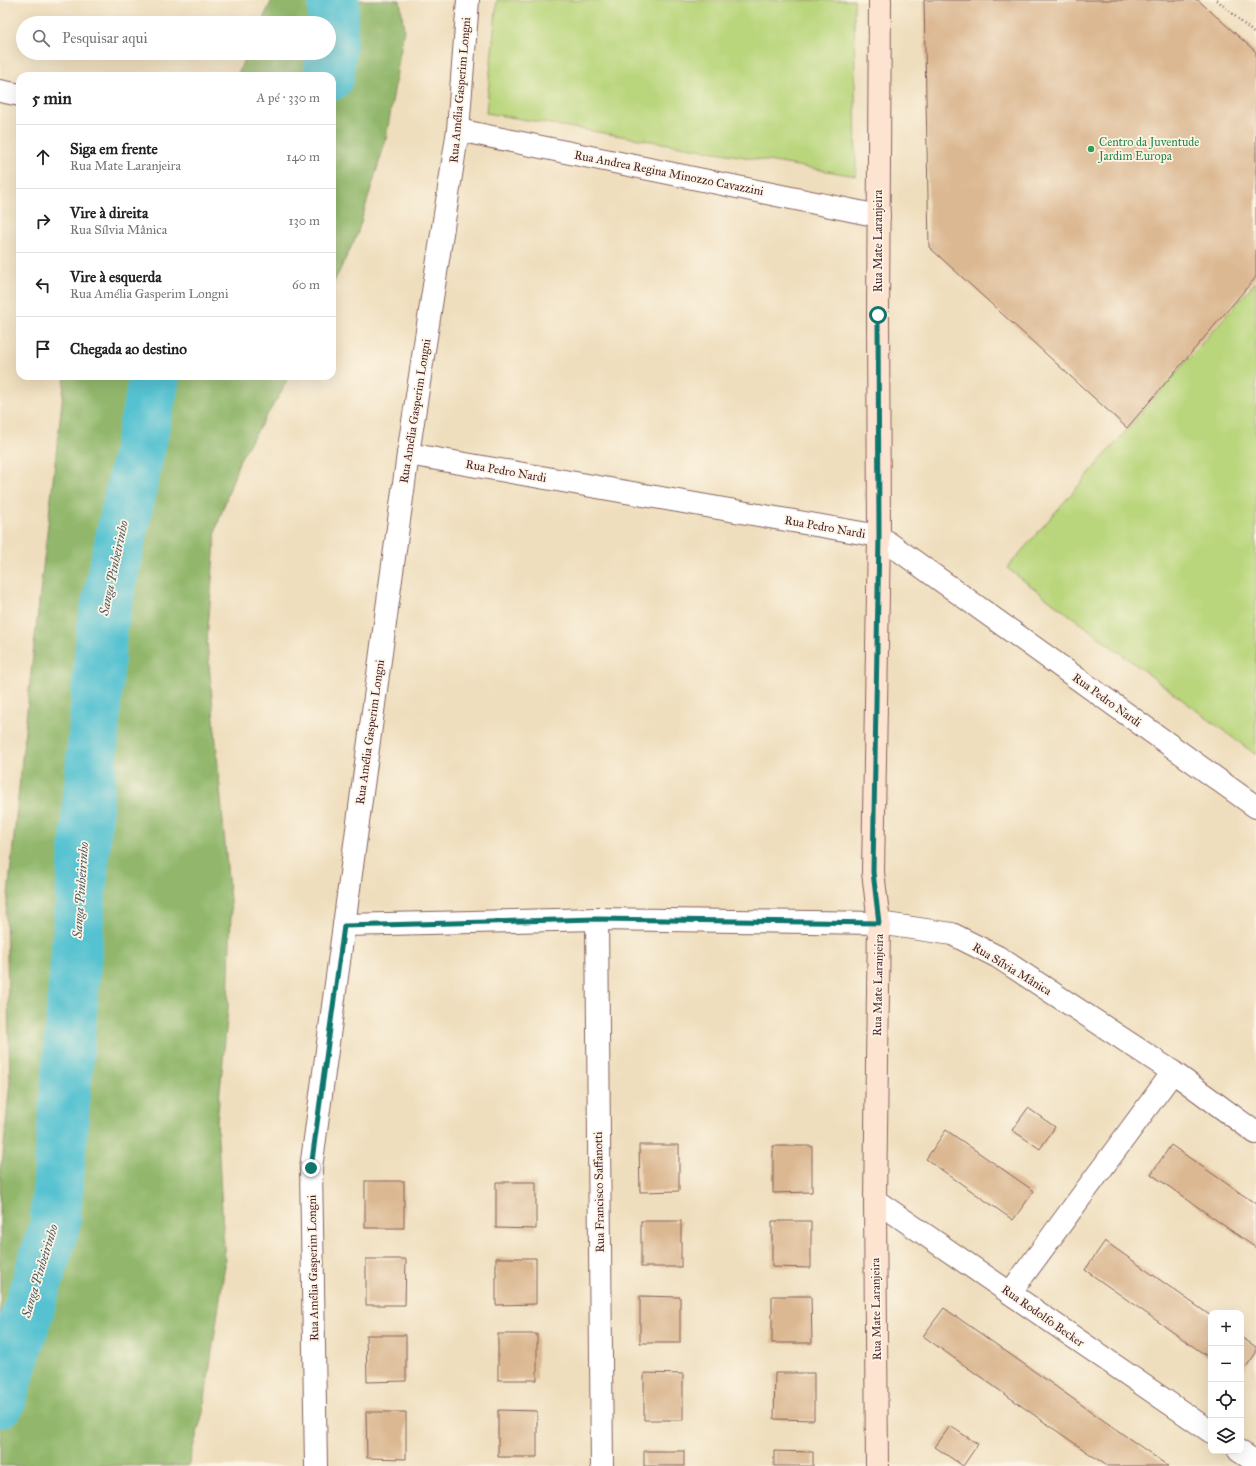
<!DOCTYPE html>
<html lang="pt">
<meta charset="utf-8">
<style>
body{margin:0;font-family:"IM FELL Great Primer",serif;background:#f2f2f2;color:#222}
.controls{position:absolute;right:12px;bottom:12px;display:grid;overflow:hidden;border-radius:8px;box-shadow:0 4px 16px #0002}
.controls button{width:36px;height:36px;display:grid;place-items:center;padding:0;border:0;border-bottom:1px solid #e0e0e0;background:#fff;color:#222;font:20px sans-serif}
.stop{position:absolute;width:12px;height:12px;margin:-9px;border:3px solid #0f766e;border-radius:50%;background:#fff}
.stop.end{background:#0f766e;border-color:#fff;box-shadow:0 1px 4px #0008}
.list{margin:0;padding:0;list-style:none}
h2{display:flex;justify-content:space-between;align-items:center;height:52px;margin:0;padding:0 16px;font-size:17px}
h2 small{font-size:13px;font-weight:400;color:#767676}
.list li{display:grid;grid-template-columns:26px 1fr auto;gap:12px;align-items:center;box-sizing:border-box;height:64px;padding:0 16px;border-top:1px solid #e0e0e0}
.list b{display:block;font-size:15px;white-space:nowrap}
.list p{margin:0;font-size:13px;white-space:nowrap;color:#767676}
.list em{font-size:13px;font-style:normal;color:#767676}
.icon{flex:none;width:22px;height:22px;fill:none;stroke:currentColor;stroke-width:2;stroke-linecap:round;stroke-linejoin:round}
.map{position:relative;flex:none;width:1256px;height:1466px;overflow:hidden}
.search{position:absolute;background:#fff;box-shadow:0 4px 16px #0002;left:16px;top:16px;width:320px;height:44px;display:flex;align-items:center;gap:10px;box-sizing:border-box;padding:0 14px;border-radius:22px;color:#767676;font-size:15px}
.panel{position:absolute;background:#fff;box-shadow:0 4px 16px #0002;left:16px;top:72px;width:320px;height:308px;border-radius:12px}
.map>svg:first-child{display:block}
.green{fill:#b9d67c;stroke:#827a54}
.forest{fill:#92b76c;stroke:#6e6b4c}
.lines{fill:none;stroke-linecap:round;stroke-linejoin:round}
.river{stroke:#57c2d1;stroke-width:51}
.building{fill:#dbb892}
.street-casing{stroke:#84625e;stroke-width:24}
.secondary-casing{stroke:#84625e;stroke-width:24}
.path{stroke:#84625e;stroke-width:2.5;stroke-dasharray:1 3;stroke-linecap:butt}
.street{stroke:#fff;stroke-width:22}
.secondary{stroke:#fde4d1;stroke-width:22}
.route{stroke:#0f766e;stroke-width:5}
.leisure-dot{fill:#2e9e5b;stroke:#fcf5e5;stroke-width:1.5}
.labels{text-anchor:middle;dominant-baseline:central;stroke-width:3.5;stroke-linejoin:round;paint-order:stroke}
.street-label{font-size:12px;fill:#4a1f2b;stroke:#fcf5e5}
.leisure-label{font-size:12px;fill:#27864d;stroke:#fcf5e5;text-anchor:start}
.water-label{font-size:13px;font-style:italic;fill:#4f5865;stroke:#fcf5e5}
</style>
<div class="map">
<svg width="1256" height="1466" viewBox="0 0 1256 1466">
<rect width="100%" height="100%" fill="#fcf5e5"/>
<filter id="ink" filterUnits="userSpaceOnUse"><feTurbulence type="fractalNoise" baseFrequency=".025" numOctaves="2"/><feDisplacementMap in="SourceGraphic" scale="8" xChannelSelector="R" yChannelSelector="G"/><feConvolveMatrix kernelMatrix="1 2 1 2 8 2 1 2 1" color-interpolation-filters="sRGB"/></filter>
<filter id="wash" filterUnits="userSpaceOnUse"><feTurbulence type="fractalNoise" baseFrequency=".012" numOctaves="4" result="noise"/><feDisplacementMap in="SourceGraphic" scale="16" xChannelSelector="R" yChannelSelector="G"/><feGaussianBlur stdDeviation="0.9" result="paint"/><feColorMatrix in="noise" values="0 0 0 0 0 0 0 0 0 0 0 0 0 0 0 0 0 1.4 0 .05"/><feComposite in="paint" operator="in"/></filter>
<g filter="url(#wash)">
<rect width="100%" height="100%" fill="#efdebd"/>
<g class="green">
<path d="M 497,0 L 854,0 L 856,176 L 486,113 Z"/>
<path d="M 1256,281 L 1256,755 L 1007,568 Z"/>
</g>
<g class="forest">
<path d="M 272,0 L 400,0 L 404,29 L 386,139 L 357,235 L 332,286 L 332,76 L 237,76 L 247,53 L 329,53 L 329,23 L 261,23 Z"/>
<path d="M 65,376 L 289,376 L 280,394 L 240,459 L 216,529 L 207,641 L 231,912 L 228,1009 L 217,1121 L 225,1265 L 203,1412 L 188,1466 L 0,1466 L 0,1167 L 3,1157 L 10,1081 L 6,914 L 31,672 Z"/>
</g>
<g class="lines">
<g class="river">
<path d="M 329,76 L 334,0"/>
<path d="M 0,1402 L 55,1224 L 102,626 L 155,376"/>
</g>
</g>
<g id="blocks">
<g class="building">
<path d="M 924,0 L 1198,0 L 1256,52 L 1256,277 L 1127,428 L 929,247 Z"/>
<path d="M 1028,1108 L 1055,1127 L 1040,1149 L 1012,1130 Z"/>
<path d="M 946,1130 L 1034,1191 L 1013,1220 L 926,1159 Z"/>
<path d="M 639,1145 L 679,1145 L 679,1191 L 640,1192 Z"/>
<path d="M 1171,1145 L 1256,1204 L 1256,1248 L 1151,1174 Z"/>
<path d="M 773,1146 L 812,1146 L 812,1192 L 773,1193 Z"/>
<rect x="365" y="1181" width="39" height="47"/>
<path d="M 496,1182 L 536,1182 L 536,1229 L 496,1228 Z"/>
<rect x="641" y="1221" width="40" height="46"/>
<path d="M 772,1221 L 811,1221 L 811,1268 L 772,1267 Z"/>
<path d="M 1105,1241 L 1211,1316 L 1211,1359 L 1085,1270 Z"/>
<path d="M 496,1258 L 536,1258 L 536,1304 L 496,1305 Z"/>
<path d="M 366,1259 L 406,1259 L 405,1305 L 366,1305 Z"/>
<path d="M 640,1296 L 680,1297 L 680,1343 L 640,1343 Z"/>
<path d="M 772,1296 L 811,1296 L 812,1343 L 772,1343 Z"/>
<path d="M 944,1308 L 1031,1369 L 1168,1466 L 1107,1466 L 1054,1429 L 923,1336 Z"/>
<rect x="498" y="1334" width="39" height="46"/>
<path d="M 366,1335 L 406,1335 L 406,1381 L 367,1382 Z"/>
<path d="M 1241,1337 L 1256,1347 L 1256,1353 L 1241,1374 Z"/>
<path d="M 644,1373 L 683,1374 L 683,1420 L 644,1420 Z"/>
<path d="M 775,1373 L 814,1373 L 814,1420 L 774,1419 Z"/>
<path d="M 498,1410 L 537,1411 L 537,1457 L 498,1457 Z"/>
<path d="M 366,1412 L 406,1412 L 406,1459 L 367,1458 Z"/>
<path d="M 950,1426 L 978,1444 L 963,1466 L 935,1447 Z"/>
<rect x="644" y="1451" width="40" height="15"/>
<path d="M 774,1451 L 813,1452 L 813,1466 L 774,1466 Z"/>
</g>
</g>
</g>
<g filter="url(#ink)">
<use href="#blocks" fill-opacity="0" stroke="#84625e" stroke-width="1"/>
<g class="lines">
<g class="street-casing">
<g id="street">
<path d="M 0,91 L 20,95"/>
<path d="M 458,130 L 879,216"/>
<path d="M 408,454 L 879,536 L 1256,807"/>
<path d="M 597,919 L 602,1466"/>
<path d="M 344,925 L 597,919 L 879,923 L 952,934 L 998,957 L 1173,1072 L 1256,1133"/>
<path d="M 875,1200 L 1211,1432"/>
<path d="M 1010,1293 L 1173,1072"/>
<path d="M 1239,1451 L 1256,1462"/>
<path d="M 316,1466 L 311,1168 L 408,454 L 458,130 L 468,0"/>
</g>
</g>
<g class="secondary-casing">
<path id="secondary" d="M 877,1466 L 875,1200 L 879,923 L 873,872 L 879,536 L 878,315 L 880,0"/>
</g>
<path class="path" d="M 1217,0 L 1256,35"/>
<use href="#street" class="street"/>
<use href="#secondary" class="secondary"/>
</g>
</g>
<g class="lines" filter="url(#ink)">
<path class="route" d="M 311,1168 L 344,926 L 596,919 L 879,923 L 873,872 L 879,536 L 878,315"/>
</g>
<circle class="leisure-dot" cx="1091" cy="149" r="4"/>
<g class="labels">
<g class="street-label">
<text transform="translate(460 90) rotate(-85)">Rua Amélia Gasperim Longni</text>
<text transform="translate(669 173) rotate(11)">Rua Andrea Regina Minozzo Cavazzini</text>
<text transform="translate(878 241) rotate(-90)">Rua Mate Laranjeira</text>
<text transform="translate(415 411) rotate(-81)">Rua Amélia Gasperim Longni</text>
<text transform="translate(506 471) rotate(10)">Rua Pedro Nardi</text>
<text transform="translate(825 527) rotate(10)">Rua Pedro Nardi</text>
<text transform="translate(1107 700) rotate(36)">Rua Pedro Nardi</text>
<text transform="translate(370 732) rotate(-82)">Rua Amélia Gasperim Longni</text>
<text transform="translate(1012 969) rotate(31)">Rua Sílvia Mânica</text>
<text transform="translate(878 985) rotate(-89)">Rua Mate Laranjeira</text>
<text transform="translate(599 1192) rotate(-91)">Rua Francisco Saffanotti</text>
<text transform="translate(313 1268) rotate(-91)">Rua Amélia Gasperim Longni</text>
<text transform="translate(876 1309) rotate(-91)">Rua Mate Laranjeira</text>
<text transform="translate(1043 1316) rotate(35)">Rua Rodolfo Becker</text>
</g>
<g class="leisure-label">
<text x="1099" y="142">Centro da Juventude<tspan x="1099" dy="14">Jardim Europa</tspan></text>
</g>
<g class="water-label">
<text transform="translate(114 568) rotate(-78)">Sanga Pinheirinho</text>
<text transform="translate(81 890) rotate(-86)">Sanga Pinheirinho</text>
<text transform="translate(40 1271) rotate(-73)">Sanga Pinheirinho</text>
</g>
</g>
</svg>
<div class="controls">
<button>+</button>
<button>−</button>
<button><svg class="icon" aria-label="locate" viewBox="0 0 24 24"><circle cx="12" cy="12" r="6"/><path d="M12 2v4M12 18v4M2 12h4M18 12h4"/></svg></button>
<button><svg class="icon" aria-label="layers" viewBox="0 0 24 24"><path d="M12 4l9 5-9 5-9-5zM3 14l9 5 9-5"/></svg></button>
</div>
<div class="stop" style="left:878px;top:315px"></div>
<div class="stop end" style="left:311px;top:1168px"></div>
<div class="search"><svg class="icon" aria-label="search" viewBox="0 0 24 24"><circle cx="10" cy="10" r="6"/><path d="M15 15l6 6"/></svg>Pesquisar aqui</div>
<section class="panel">
<h2>5 min<small>A pé · 330 m</small></h2>
<ul class="list">
<li><svg class="icon" aria-label="ahead" viewBox="0 0 24 24"><path d="M12 20V5M6 11l6-6 6 6"/></svg><div><b>Siga em frente</b><p>Rua Mate Laranjeira</p></div><em>140 m</em></li>
<li><svg class="icon" aria-label="right" viewBox="0 0 24 24"><path d="M7 20v-9h11M14 6l5 5-5 5"/></svg><div><b>Vire à direita</b><p>Rua Sílvia Mânica</p></div><em>130 m</em></li>
<li><svg class="icon" aria-label="left" viewBox="0 0 24 24"><path d="M17 20v-9H6M10 6l-5 5 5 5"/></svg><div><b>Vire à esquerda</b><p>Rua Amélia Gasperim Longni</p></div><em>60 m</em></li>
<li><svg class="icon" aria-label="arrive" viewBox="0 0 24 24"><path d="M6 21V4h12l-3 4 3 4H6"/></svg><div><b>Chegada ao destino</b></div></li>
</ul>
</section>
</div>
